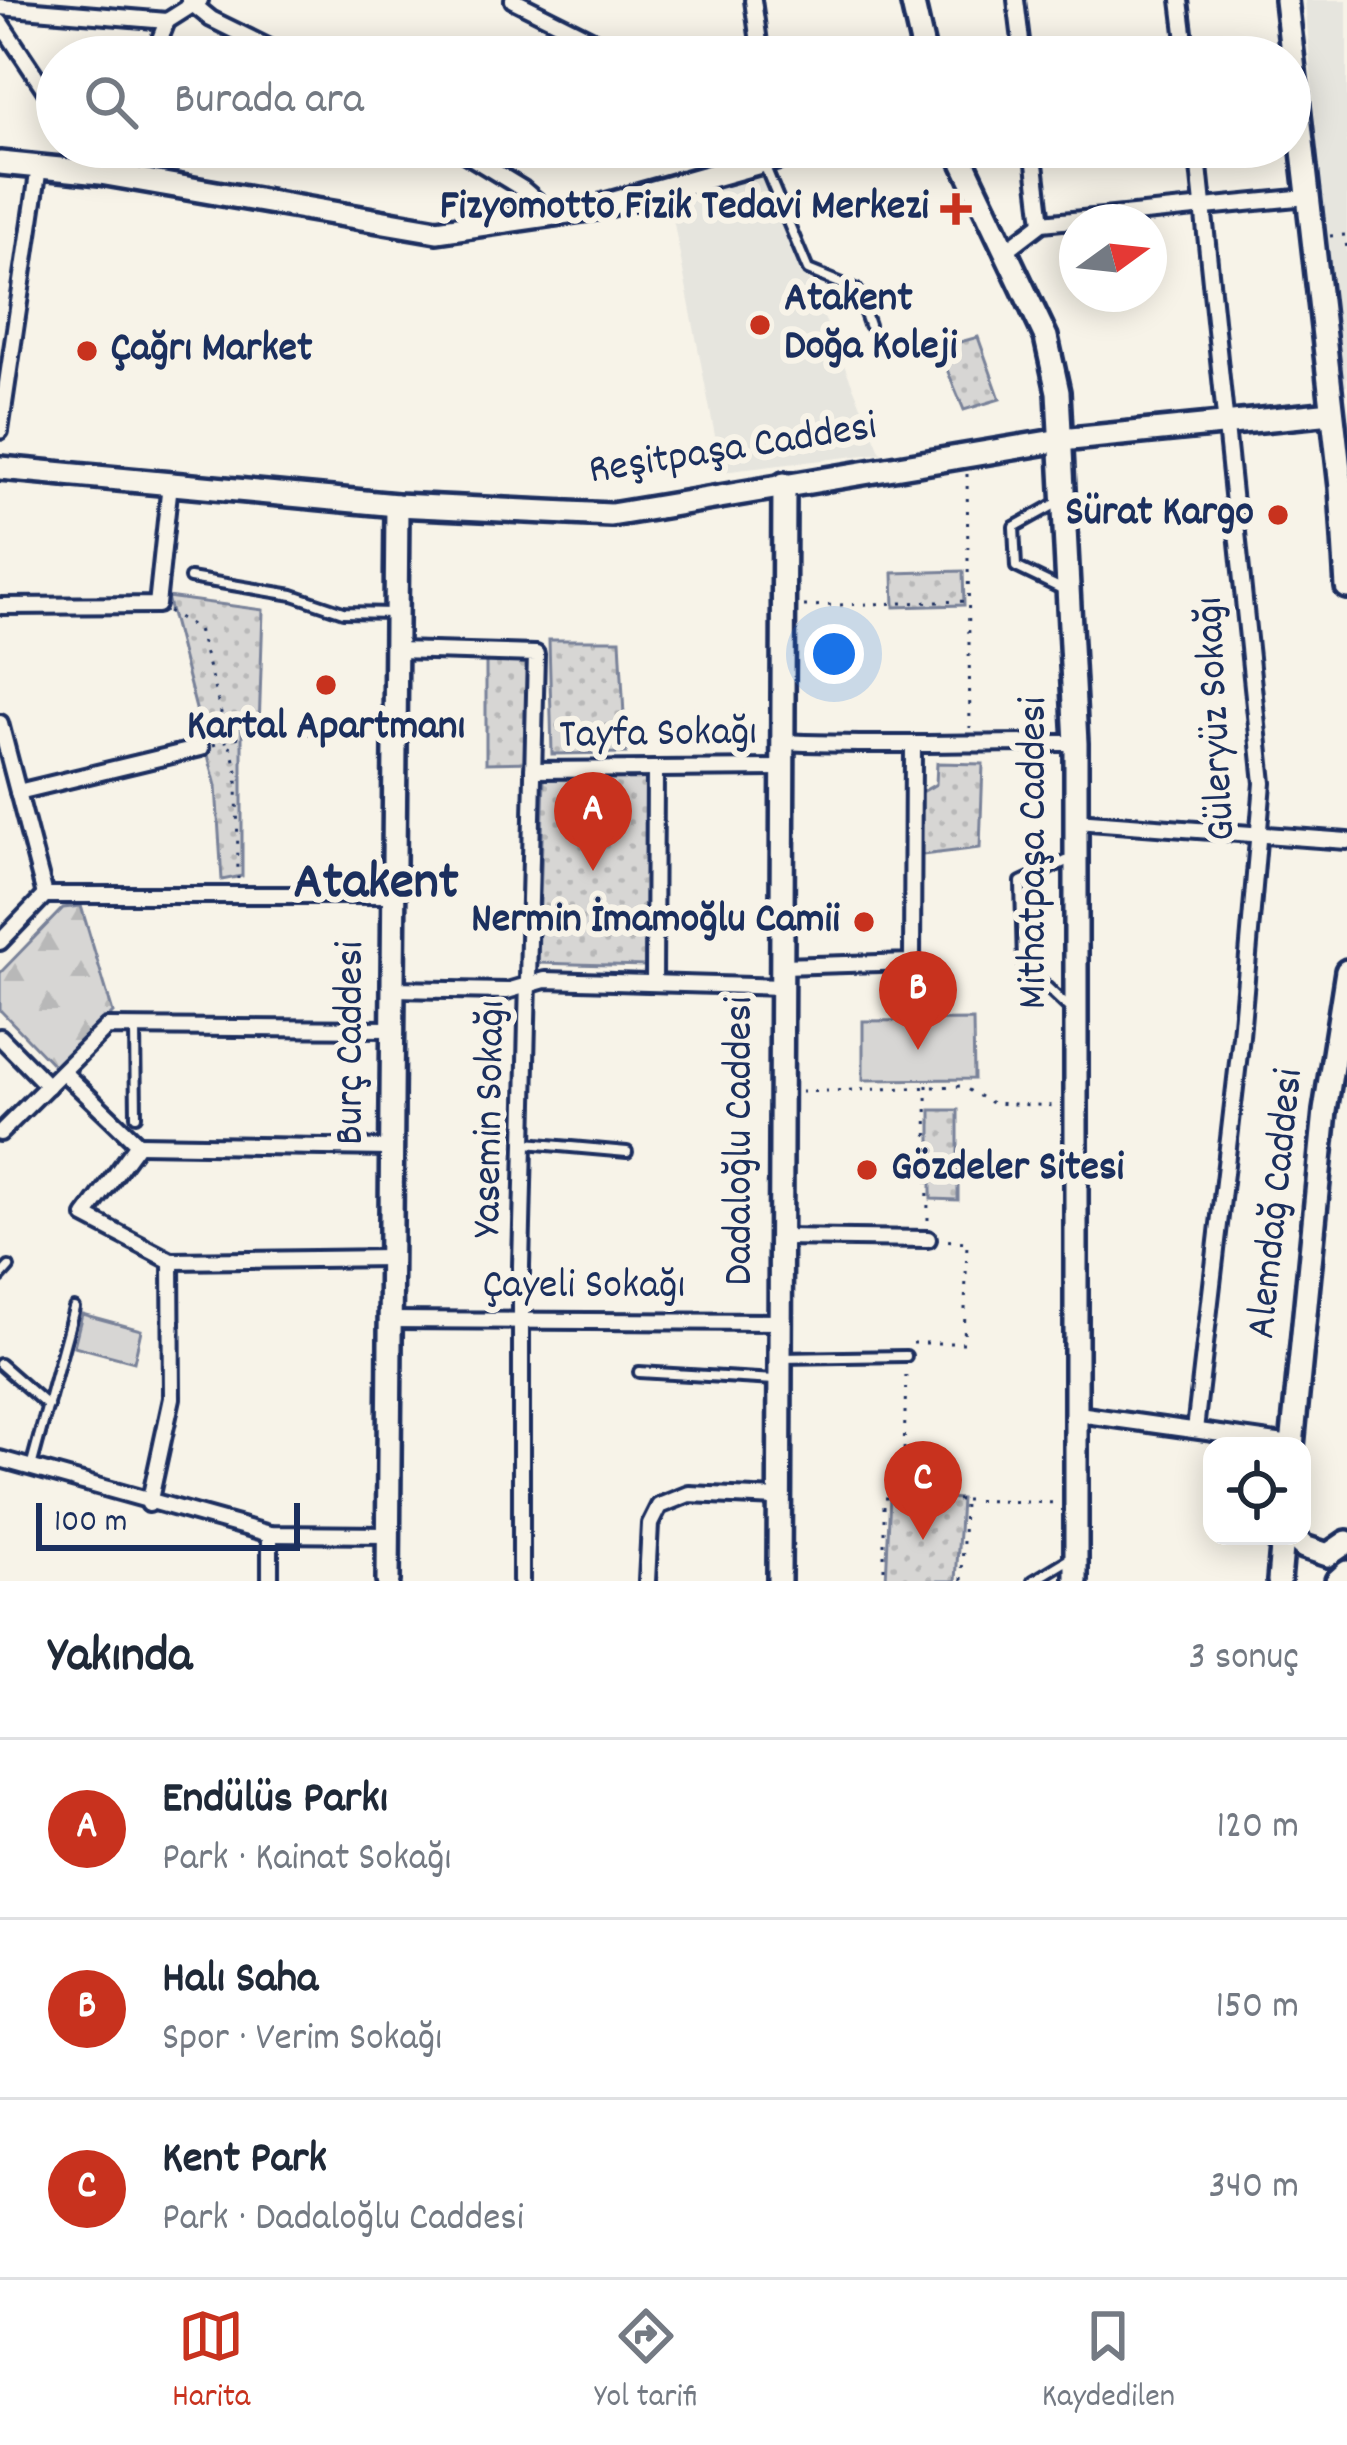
<!DOCTYPE html>
<html lang="tr">
<meta charset="utf-8">
<style>
body{margin:0;font-family:Dekko,sans-serif;background:#f2f2f3;color:#1f2937}
.controls{position:absolute;right:36px;bottom:36px;display:grid;overflow:hidden;border-radius:24px;box-shadow:0 6px 30px #0003}
.controls button{width:108px;height:108px;display:grid;place-items:center;padding:0;border:0;border-bottom:3px solid #e0e1e3;background:#fff;color:#1f2937;font:60px sans-serif}
.compass{position:absolute;left:1059px;top:204px;width:108px;height:108px;border-radius:50%;background:#fff;box-shadow:0 6px 30px #0003;rotate:75deg}
.scale{position:absolute;left:36px;bottom:30px;width:264px;box-sizing:border-box;padding-left:12px;border:6px solid #1b2f5e;border-top:0;font-size:33px;line-height:42px;white-space:nowrap;color:#1b2f5e;-webkit-text-stroke:9px #f7f3e8;paint-order:stroke}
.you{position:absolute;left:834px;top:654px;width:42px;height:42px;margin:-30px;border:9px solid #fff;border-radius:50%;background:#1a73e8;box-shadow:0 0 0 18px #1a73e833}
.badge{display:grid;place-items:center;width:78px;height:78px;border-radius:50%;background:#c8321e;color:#fff;font-size:39px;font-weight:700}
.pin{position:absolute;translate:-50% -99px;filter:drop-shadow(0 3px 6px #0008)}
.pin::after{content:'';position:absolute;top:63px;width:42px;height:36px;background:inherit;clip-path:polygon(0 0,100% 0,50% 100%)}
.list{margin:0;padding:0;list-style:none}
h2{display:flex;justify-content:space-between;align-items:center;height:156px;margin:0;padding:0 48px;font-size:51px}
h2 small{font-size:39px;font-weight:400;color:#747a83}
.list li{display:grid;grid-template-columns:78px 1fr auto;gap:36px;align-items:center;box-sizing:border-box;height:180px;padding:0 48px;border-top:3px solid #e0e1e3}
.list b{display:block;font-size:45px;white-space:nowrap}
.list p{margin:0;font-size:39px;white-space:nowrap;color:#747a83}
.list em{font-size:39px;font-style:normal;color:#747a83}
.icon{flex:none;width:66px;height:66px;fill:none;stroke:currentColor;stroke-width:2;stroke-linecap:round;stroke-linejoin:round}
.map{position:relative;flex:none;width:1347px;height:1581px;overflow:hidden}
.search{position:absolute;background:#fff;box-shadow:0 6px 30px #0003;left:36px;right:36px;top:36px;height:132px;display:flex;align-items:center;gap:30px;box-sizing:border-box;padding:0 42px;border-radius:66px;color:#747a83;font-size:45px}
.sheet{height:696px;background:#fff}
nav{display:flex;justify-content:space-around;align-items:center;box-sizing:border-box;height:168px;border-top:3px solid #e0e1e3;background:#fff;font-size:33px;color:#747a83}
nav a{display:grid;justify-items:center;gap:6px}
nav .on{color:#c8321e}
.map>svg:first-child{display:block}
.built{fill:#e6e5de}
.forest{fill:url(#forest-firs);stroke:#798299;stroke-width:3}
.park{fill:url(#park-dots);stroke:#798299;stroke-width:3}
.garden{fill:#d7d6d4;stroke:#798299;stroke-width:3}
.lines{fill:none;stroke-linecap:round;stroke-linejoin:round}
.lane-casing{stroke:#1b2f5e;stroke-width:16}
.street-casing{stroke:#1b2f5e;stroke-width:22}
.secondary-casing{stroke:#1b2f5e;stroke-width:30}
.primary-casing{stroke:#1b2f5e;stroke-width:30}
.path{stroke:#1b2f5e;stroke-width:3;stroke-dasharray:3 9;stroke-linecap:butt}
.lane{stroke:#f7f3e8;stroke-width:8}
.street{stroke:#f7f3e8;stroke-width:14}
.secondary{stroke:#f7f3e8;stroke-width:21}
.primary{stroke:#f7f3e8;stroke-width:21}
.poi-dot{fill:#c8321e;stroke:#f7f3e8;stroke-width:4.5}
.labels{text-anchor:middle;dominant-baseline:central;stroke-width:12;stroke-linejoin:round;paint-order:stroke}
.poi-label{font-size:42px;font-weight:bold;fill:#1b2f5e;stroke:#f7f3e8;text-anchor:end}
.street-label{font-size:42px;fill:#1b2f5e;stroke:#f7f3e8}
.district-label{font-size:54px;font-weight:bold;fill:#1b2f5e;stroke:#f7f3e8}
</style>
<div class="map">
<svg width="1347" height="1581" viewBox="0 0 1347 1581">
<defs>
<pattern id="forest-firs" width="22" height="20" patternUnits="userSpaceOnUse" patternTransform="scale(3)"><rect width="22" height="20" fill="#d7d6d4"/><path d="M5 1l3.5 6h-7zM16 11l3.5 6h-7z" fill="#b8b8b8"/></pattern>
<pattern id="park-dots" width="8" height="8" patternUnits="userSpaceOnUse" patternTransform="scale(3)"><rect width="8" height="8" fill="#d7d6d4"/><path d="M2 2h.1M6 6h.1" fill="none" stroke="#b8b8b8" stroke-width="1.8" stroke-linecap="round"/></pattern>
</defs>
<rect width="100%" height="100%" fill="#f7f3e8"/>
<filter id="ink" filterUnits="userSpaceOnUse"><feTurbulence type="fractalNoise" baseFrequency=".00833" numOctaves="2"/><feDisplacementMap in="SourceGraphic" scale="24" xChannelSelector="R" yChannelSelector="G"/><feConvolveMatrix kernelMatrix="1 2 1 2 8 2 1 2 1" color-interpolation-filters="sRGB"/></filter>
<g filter="url(#ink)">
<g class="built">
<path d="M 1305,0 L 1347,0 L 1347,386 L 1338,387 Z"/>
<path d="M 762,170 L 881,453 L 722,472 L 669,198 Z"/>
</g>
<path class="forest" d="M 81,906 L 113,1013 L 55,1067 L 0,1010 L 0,973 L 63,908 Z"/>
<g class="park">
<path d="M 978,337 L 1000,399 L 964,410 L 938,348 Z"/>
<path d="M 963,571 L 964,605 L 894,607 L 893,573 Z"/>
<path d="M 167,597 L 263,610 L 259,728 L 242,728 L 242,876 L 222,880 L 216,786 Z"/>
<path d="M 549,640 L 620,640 L 626,753 L 552,754 Z"/>
<path d="M 486,652 L 535,658 L 534,762 L 486,763 Z"/>
<path d="M 937,763 L 983,764 L 980,848 L 914,856 L 917,795 L 936,784 Z"/>
<path d="M 646,777 L 645,966 L 538,963 L 544,779 Z"/>
<path d="M 931,1110 L 958,1110 L 958,1200 L 931,1199 Z"/>
<path d="M 890,1495 L 961,1499 L 956,1581 L 886,1581 Z"/>
</g>
<g class="garden">
<path d="M 973,1020 L 974,1079 L 863,1080 L 863,1021 Z"/>
<path d="M 82,1314 L 141,1330 L 134,1362 L 74,1346 Z"/>
</g>
<g class="lines">
<g class="lane-casing">
<g id="lane">
<path d="M 763,162 L 808,270 L 857,290 L 869,325"/>
<path d="M 1059,502 L 1014,527 L 1016,567 L 1066,591"/>
<path d="M 190,578 L 293,595 L 343,612 L 394,613"/>
<path d="M 1070,1009 L 1023,965 L 1021,882 L 1075,857"/>
<path d="M 135,1029 L 136,1116"/>
<path d="M 526,1143 L 627,1152"/>
<path d="M 0,1277 L 9,1267"/>
<path d="M 781,1358 L 906,1356"/>
<path d="M 0,1364 L 48,1406"/>
<path d="M 639,1372 L 775,1380"/>
<path d="M 31,1467 L 74,1308"/>
<path d="M 1033,1581 L 1071,1558"/>
</g>
</g>
<g class="street-casing">
<g id="street">
<path d="M 513,0 L 627,57"/>
<path d="M 753,0 L 761,57"/>
<path d="M 1016,0 L 1023,57"/>
<path d="M 1180,0 L 1187,57"/>
<path d="M 189,1 L 211,19 L 288,57"/>
<path d="M 0,7 L 167,21 L 200,0"/>
<path d="M 0,22 L 57,108"/>
<path d="M 153,57 L 167,21"/>
<path d="M 83,147 L 100,173 L 115,147"/>
<path d="M 454,147 L 523,189 L 552,214"/>
<path d="M 1033,147 L 1042,223"/>
<path d="M 1004,252 L 1042,223 L 1307,197"/>
<path d="M 0,431 L 39,167"/>
<path d="M 0,606 L 157,605 L 170,483"/>
<path d="M 397,650 L 536,654 L 521,1266 L 521,1581"/>
<path d="M 0,723 L 45,895"/>
<path d="M 783,742 C 881,747 978,742 1076,743"/>
<path d="M 533,770 L 783,768"/>
<path d="M 18,792 L 201,748"/>
<path d="M 1076,821 L 1347,841"/>
<path d="M 0,942 L 45,895 L 393,895"/>
<path d="M 782,966 L 912,962 L 913,748"/>
<path d="M 654,983 L 655,769"/>
<path d="M 392,989 L 507,991 L 545,980 L 782,987"/>
<path d="M 0,1037 L 48,1086"/>
<path d="M 63,1072 L 138,1144 L 85,1216 L 171,1261 L 389,1258"/>
<path d="M 0,1133 L 107,1027 L 391,1029"/>
<path d="M 138,1144 L 391,1148"/>
<path d="M 780,1237 L 928,1239"/>
<path d="M 388,1320 L 780,1322"/>
<path d="M 1078,1414 L 1292,1444"/>
<path d="M 1195,1430 L 1241,1036 L 1263,783 L 1197,147"/>
<path d="M 0,1459 L 270,1534 L 388,1535"/>
<path d="M 149,1504 L 172,1398 L 171,1261"/>
<path d="M 270,1534 L 270,1581"/>
<path d="M 647,1581 L 650,1524 L 659,1506 L 689,1494 L 779,1498"/>
</g>
</g>
<g class="secondary-casing">
<g id="secondary">
<path d="M 0,163 L 100,173 L 437,231 L 596,208 L 814,147"/>
<path d="M 0,468 L 397,505 L 611,515 L 1061,440 L 1332,413"/>
<path d="M 1292,1536 L 1304,1547 L 1328,1555 L 1347,1542"/>
<path d="M 388,1581 L 397,505"/>
<path d="M 779,1581 L 784,484"/>
<path d="M 1337,1581 L 1347,1572"/>
</g>
</g>
<g class="primary-casing">
<g id="primary">
<path d="M 912,0 L 925,57"/>
<path d="M 1286,0 L 1341,487 L 1347,587"/>
<path d="M 956,147 L 1046,337 L 1058,392 L 1076,743 L 1076,1581"/>
<path d="M 1292,1446 L 1325,1111 L 1347,971"/>
<path d="M 1279,1581 L 1283,1536"/>
</g>
</g>
<g class="path">
<path d="M 1330,236 L 1345,235 L 1347,249"/>
<path d="M 967,474 L 970,728"/>
<path d="M 804,606 L 968,601"/>
<path d="M 168,611 L 198,629 L 237,771 L 238,879"/>
<path d="M 213,745 L 256,732 L 376,736"/>
<path d="M 927,1085 L 928,1221"/>
<path d="M 801,1092 L 961,1086 L 992,1103 L 1057,1106"/>
<path d="M 913,1343 L 964,1343 L 967,1242 L 943,1240"/>
<path d="M 903,1498 L 906,1371"/>
<path d="M 965,1500 L 1058,1503"/>
<path d="M 884,1581 L 884,1498 L 964,1500 L 962,1581"/>
</g>
<use href="#lane" class="lane"/>
<use href="#street" class="street"/>
<use href="#secondary" class="secondary"/>
<use href="#primary" class="primary"/>
</g>
</g>
<g class="poi-dot">
<path d="M950 191h12v12h12v12h-12v12h-12v-12h-12v-12h12z"/>
<circle cx="760" cy="325" r="12"/>
<circle cx="87" cy="351" r="12"/>
<circle cx="1278" cy="515" r="12"/>
<circle cx="326" cy="685" r="12"/>
<circle cx="864" cy="922" r="12"/>
<circle cx="867" cy="1170" r="12"/>
</g>
<g class="labels">
<g class="poi-label">
<text x="929" y="209">Fizyomotto Fizik Tedavi Merkezi</text>
<text x="784" y="301" text-anchor="start">Atakent<tspan x="784" dy="48">Doğa Koleji</tspan></text>
<text x="111" y="351" text-anchor="start">Çağrı Market</text>
<text x="1254" y="515">Sürat Kargo</text>
<text x="326" y="729" text-anchor="middle">Kartal Apartmanı</text>
<text x="840" y="922">Nermin İmamoğlu Camii</text>
<text x="891" y="1170" text-anchor="start">Gözdeler Sitesi</text>
</g>
<g class="street-label">
<text transform="translate(733 451) rotate(-9)">Reşitpaşa Caddesi</text>
<text transform="translate(1218 719) rotate(-93)">Güleryüz Sokağı</text>
<text transform="translate(658 736) rotate(-1)">Tayfa Sokağı</text>
<text transform="translate(1036 853) rotate(-90)">Mithatpaşa Caddesi</text>
<text transform="translate(353 1043) rotate(-90)">Burç Caddesi</text>
<text transform="translate(492 1119) rotate(-89)">Yasemin Sokağı</text>
<text transform="translate(742 1141) rotate(-90)">Dadaloğlu Caddesi</text>
<text transform="translate(1278 1204) rotate(-84)">Alemdağ Caddesi</text>
<text x="584" y="1288">Çayeli Sokağı</text>
</g>
<g class="district-label">
<text x="376" y="885">Atakent</text>
</g>
</g>
</svg>
<div class="controls">
<button><svg class="icon" aria-label="locate" viewBox="0 0 24 24"><circle cx="12" cy="12" r="6"/><path d="M12 2v4M12 18v4M2 12h4M18 12h4"/></svg></button>
</div>
<svg class="compass" viewBox="-18 -18 36 36"><path d="M0-13l5 13h-10z" fill="#e53935"/><path d="M0 13l5-13h-10z" fill="#747a83"/></svg>
<div class="scale">100 m</div>
<div class="you"></div>
<div class="pin badge" style="left:593px;top:871px">A</div>
<div class="pin badge" style="left:918px;top:1050px">B</div>
<div class="pin badge" style="left:923px;top:1540px">C</div>
<div class="search"><svg class="icon" aria-label="search" viewBox="0 0 24 24"><circle cx="10" cy="10" r="6"/><path d="M15 15l6 6"/></svg>Burada ara</div>
</div>
<section class="sheet">
<h2>Yakında<small>3 sonuç</small></h2>
<ul class="list">
<li><span class="badge">A</span><div><b>Endülüs Parkı</b><p>Park · Kainat Sokağı</p></div><em>120 m</em></li>
<li><span class="badge">B</span><div><b>Halı Saha</b><p>Spor · Verim Sokağı</p></div><em>150 m</em></li>
<li><span class="badge">C</span><div><b>Kent Park</b><p>Park · Dadaloğlu Caddesi</p></div><em>340 m</em></li>
</ul>
</section>
<nav>
<a class="on"><svg class="icon" aria-label="map" viewBox="0 0 24 24"><path d="M3 6l6-2 6 2 6-2v14l-6 2-6-2-6 2zM9 4v14M15 6v14"/></svg>Harita</a>
<a><svg class="icon" aria-label="directions" viewBox="0 0 24 24"><path d="M12 3l9 9-9 9-9-9zM9 14v-3h6M13 9l2 2-2 2"/></svg>Yol tarifi</a>
<a><svg class="icon" aria-label="saved" viewBox="0 0 24 24"><path d="M7 4h10v16l-5-4-5 4z"/></svg>Kaydedilen</a>
</nav>
